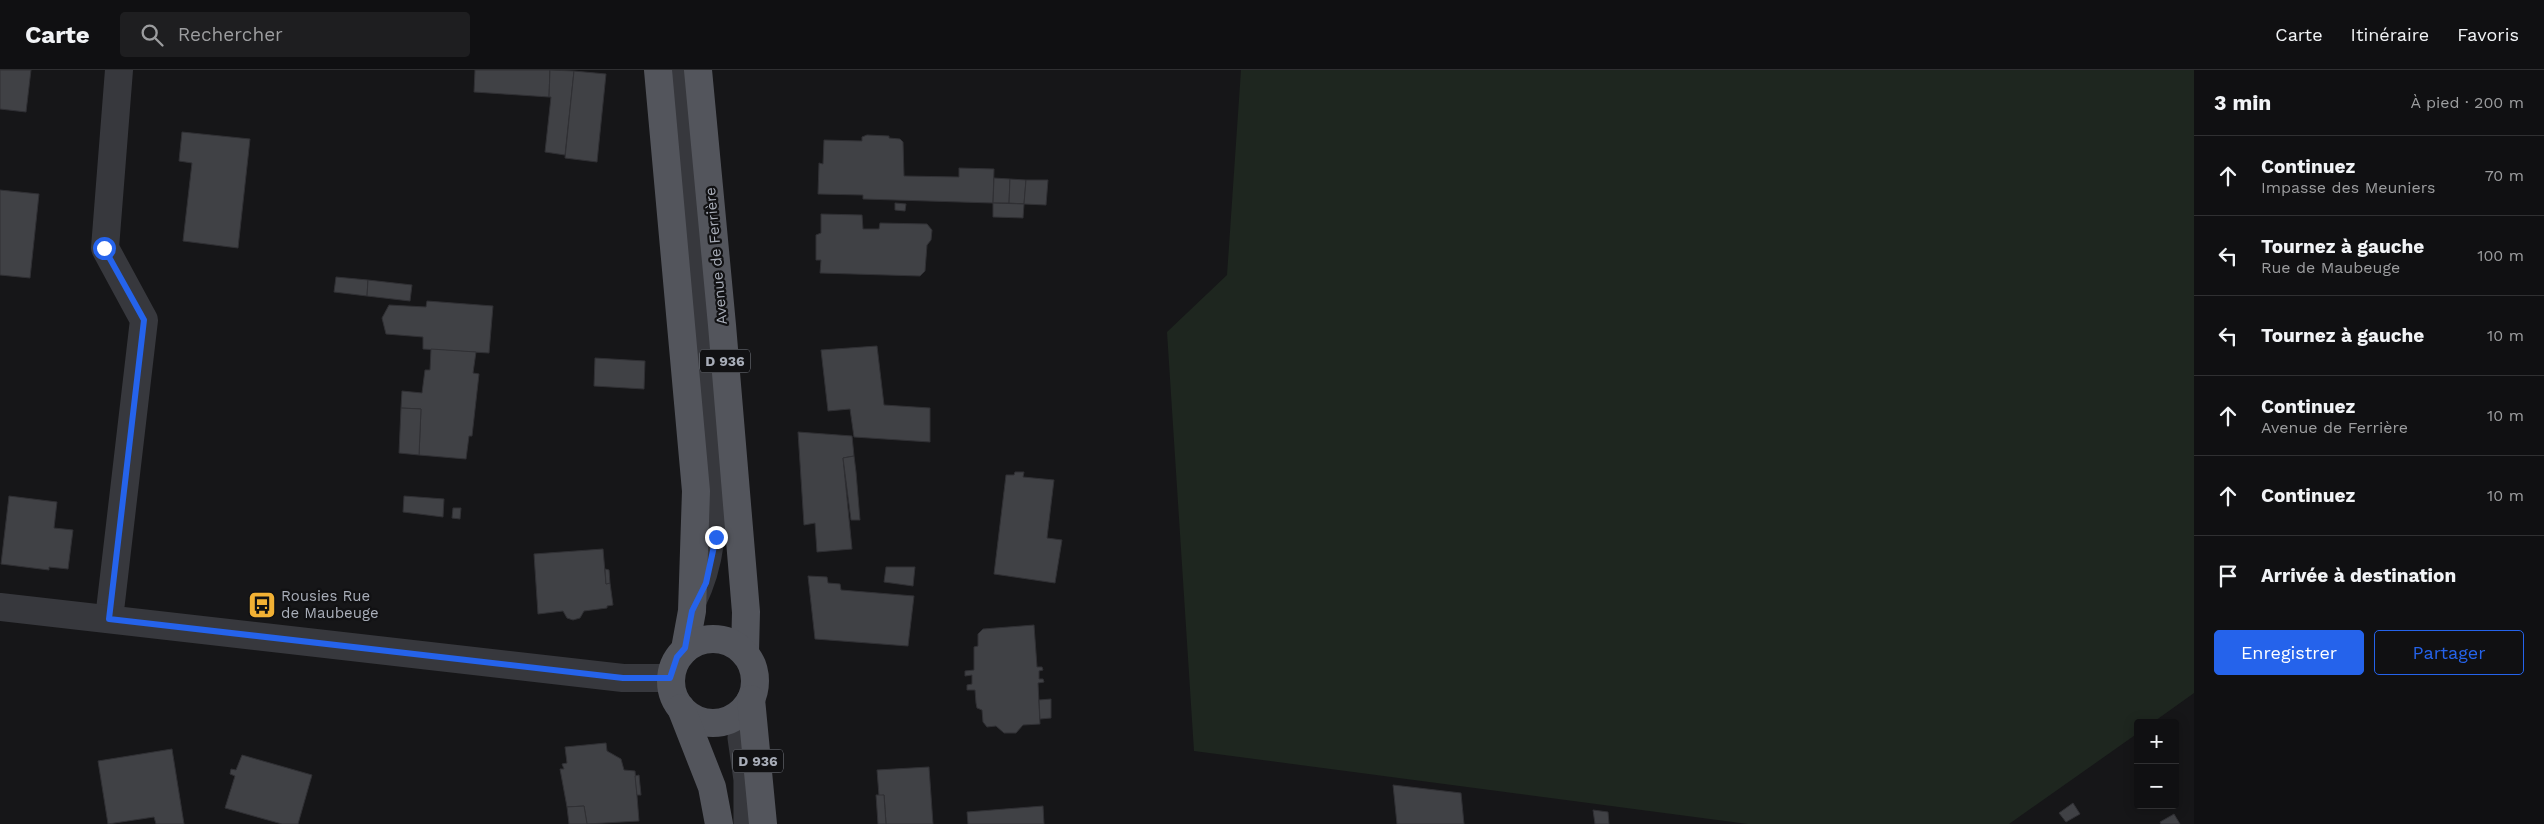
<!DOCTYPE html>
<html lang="fr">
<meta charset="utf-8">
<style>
body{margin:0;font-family:"Work Sans",sans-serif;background:#1e1e20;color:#f1f3f6}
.controls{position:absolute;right:15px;bottom:15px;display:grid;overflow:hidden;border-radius:5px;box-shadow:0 2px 12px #0003}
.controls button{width:45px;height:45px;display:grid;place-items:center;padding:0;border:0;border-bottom:1px solid #303032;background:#101012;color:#f1f3f6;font:25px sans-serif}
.stop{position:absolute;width:15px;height:15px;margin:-11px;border:4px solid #2563eb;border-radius:50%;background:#fff}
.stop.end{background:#2563eb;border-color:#fff;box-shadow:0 1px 5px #0008}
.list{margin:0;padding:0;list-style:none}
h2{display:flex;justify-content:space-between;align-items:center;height:65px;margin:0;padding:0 20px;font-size:21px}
h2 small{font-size:16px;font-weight:400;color:#9c9d9f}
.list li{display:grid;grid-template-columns:32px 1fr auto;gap:15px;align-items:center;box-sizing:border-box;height:80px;padding:0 20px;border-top:1px solid #303032}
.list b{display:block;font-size:19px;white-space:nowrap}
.list p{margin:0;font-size:16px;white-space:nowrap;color:#9c9d9f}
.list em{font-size:16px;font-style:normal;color:#9c9d9f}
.actions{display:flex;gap:10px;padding:15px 20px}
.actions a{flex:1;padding:11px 0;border:1px solid #2563eb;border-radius:5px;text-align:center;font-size:18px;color:#2563eb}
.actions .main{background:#2563eb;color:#fff}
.icon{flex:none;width:28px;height:28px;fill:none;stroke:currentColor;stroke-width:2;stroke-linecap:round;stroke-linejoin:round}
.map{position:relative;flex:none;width:2194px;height:754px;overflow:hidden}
header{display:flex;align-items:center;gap:30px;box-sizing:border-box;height:70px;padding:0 25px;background:#101012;border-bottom:1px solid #303032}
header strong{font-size:24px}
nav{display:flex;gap:28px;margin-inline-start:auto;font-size:18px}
.search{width:350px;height:45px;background:#1e1e20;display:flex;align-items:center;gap:12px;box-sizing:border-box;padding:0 18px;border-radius:5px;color:#9c9d9f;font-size:19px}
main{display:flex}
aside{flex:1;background:#101012}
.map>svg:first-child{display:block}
.green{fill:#1e261f}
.building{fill:#404145;stroke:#303034}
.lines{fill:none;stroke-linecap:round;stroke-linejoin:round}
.service{stroke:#37383d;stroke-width:21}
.minor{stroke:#37383d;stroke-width:28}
.tertiary{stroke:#37383d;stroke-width:28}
.primary{stroke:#53555c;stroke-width:28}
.route{stroke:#2563eb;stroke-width:6}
.labels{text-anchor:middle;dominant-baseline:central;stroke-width:4.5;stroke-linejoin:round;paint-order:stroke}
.shield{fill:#111113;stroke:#7b7e86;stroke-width:1}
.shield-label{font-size:14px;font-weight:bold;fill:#a8adb8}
.street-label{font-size:15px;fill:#a8adb8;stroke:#111113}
.poi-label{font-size:15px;fill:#a8adb8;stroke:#111113;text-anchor:start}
</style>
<header>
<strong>Carte</strong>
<div class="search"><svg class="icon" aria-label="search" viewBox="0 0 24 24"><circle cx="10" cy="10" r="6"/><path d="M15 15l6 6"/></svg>Rechercher</div>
<nav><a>Carte</a><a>Itinéraire</a><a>Favoris</a></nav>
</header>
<main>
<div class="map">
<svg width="2194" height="754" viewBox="0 0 2194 754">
<rect width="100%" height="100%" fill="#161618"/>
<path class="green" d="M 1241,0 L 2194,0 L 2194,623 L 2152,653 L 2138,653 L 2138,663 L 2009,754 L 1748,754 L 1194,681 L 1167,262 L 1227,205 Z"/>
<g class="building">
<path d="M 0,0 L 31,0 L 26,42 L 0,39 Z"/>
<path d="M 475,0 L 550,0 L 549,27 L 474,22 Z"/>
<path d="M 550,0 L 574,1 L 565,85 L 545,82 L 551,27 L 549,27 Z"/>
<path d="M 574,1 L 606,4 L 597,92 L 565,88 Z"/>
<path d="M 182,62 L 250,69 L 238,178 L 183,171 L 192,93 L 179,91 Z"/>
<path d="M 867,65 L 889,66 L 889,68 L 900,69 L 903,72 L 904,106 L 959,107 L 959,98 L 994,99 L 993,133 L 863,129 L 863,125 L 818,124 L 819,93 L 823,94 L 824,70 L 862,71 L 862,67 Z"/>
<path d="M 994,108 L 1010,109 L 1009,133 L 993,133 Z"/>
<path d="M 1010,109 L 1026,110 L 1024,134 L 1009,133 Z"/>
<path d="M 1026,110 L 1048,110 L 1046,135 L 1024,134 Z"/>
<path d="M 0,120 L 39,124 L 30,208 L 0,205 Z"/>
<path d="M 895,133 L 906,134 L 905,141 L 895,140 Z"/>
<path d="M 993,133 L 1024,134 L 1023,148 L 993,147 Z"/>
<path d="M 821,144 L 862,145 L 863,159 L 879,159 L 880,153 L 927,154 L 932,160 L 931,170 L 927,175 L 925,201 L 920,206 L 820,203 L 821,190 L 816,190 L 816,165 L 821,163 Z"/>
<path d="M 336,207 L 368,210 L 367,226 L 334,222 Z"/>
<path d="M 368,210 L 412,215 L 410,231 L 367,226 Z"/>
<path d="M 427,231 L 493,236 L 489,283 L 423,279 L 423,267 L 386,264 L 382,248 L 389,235 L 426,237 Z"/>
<path d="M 877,276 L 884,335 L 930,338 L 930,372 L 854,367 L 850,339 L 828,341 L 821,280 Z"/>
<path d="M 431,279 L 476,282 L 473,303 L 479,304 L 472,366 L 469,366 L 466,389 L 419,385 L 421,339 L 401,338 L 402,321 L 422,323 L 425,300 L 430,300 Z"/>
<path d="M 595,288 L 645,291 L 644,319 L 594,316 Z"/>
<path d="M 401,338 L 421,339 L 419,385 L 399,383 Z"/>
<path d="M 798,362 L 852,366 L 854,386 L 843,388 L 852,479 L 817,482 L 815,453 L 804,455 Z"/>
<path d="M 854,386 L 856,402 L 860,450 L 851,450 L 843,388 Z"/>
<path d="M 1015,402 L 1024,402 L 1023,407 L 1054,410 L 1047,468 L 1062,470 L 1055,513 L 994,504 L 1006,405 L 1014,405 Z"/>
<path d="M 9,426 L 57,432 L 54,458 L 73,460 L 68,499 L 49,497 L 49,500 L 1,494 Z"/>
<path d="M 404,426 L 444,429 L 443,447 L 403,442 Z"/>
<path d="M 453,438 L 461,438 L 460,449 L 452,448 Z"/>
<path d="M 603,479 L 606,514 L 610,513 L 613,535 L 607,536 L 607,538 L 584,541 L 580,548 L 573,550 L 567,548 L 563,541 L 538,544 L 534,484 Z"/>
<path d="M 886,497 L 915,497 L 913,516 L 884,512 Z"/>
<path d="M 605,499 L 609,500 L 610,513 L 606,514 Z"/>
<path d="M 808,506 L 827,507 L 828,513 L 840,514 L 841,520 L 914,526 L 908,576 L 815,569 Z"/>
<path d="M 1034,555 L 1037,597 L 1042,597 L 1043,600 L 1039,601 L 1039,609 L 1043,609 L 1044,612 L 1038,613 L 1040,654 L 1023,655 L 1016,663 L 1004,663 L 996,656 L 987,657 L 983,652 L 982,640 L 977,638 L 976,633 L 975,620 L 967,620 L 967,615 L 972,614 L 972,605 L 965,606 L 965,601 L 974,600 L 974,577 L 978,576 L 978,564 L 983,559 Z"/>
<path d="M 1051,629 L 1051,648 L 1040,649 L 1039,630 Z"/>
<path d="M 606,673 L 607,681 L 621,689 L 624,700 L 635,701 L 639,751 L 587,754 L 584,736 L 567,737 L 560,699 L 564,699 L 562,694 L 567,693 L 565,677 Z"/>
<path d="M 172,679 L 184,754 L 156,754 L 154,747 L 108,754 L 98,691 Z"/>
<path d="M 242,685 L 312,705 L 298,754 L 282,754 L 225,738 L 235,706 L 230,704 L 231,699 L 236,700 Z"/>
<path d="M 929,697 L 933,754 L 886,754 L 884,725 L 879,726 L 877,700 Z"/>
<path d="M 639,705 L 641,725 L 637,725 L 635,706 Z"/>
<path d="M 1393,715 L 1461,723 L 1464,754 L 1397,754 Z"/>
<path d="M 876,725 L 884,725 L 886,754 L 878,754 Z"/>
<path d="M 2073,733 L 2080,744 L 2066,752 L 2059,743 Z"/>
<path d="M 584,736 L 587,754 L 569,754 L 567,737 Z"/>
<path d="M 1043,736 L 1044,754 L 968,754 L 967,742 Z"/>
<path d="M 1593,740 L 1608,742 L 1609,754 L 1595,754 Z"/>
<path d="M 2174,744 L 2180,754 L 2161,754 L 2160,752 Z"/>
</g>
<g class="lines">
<g class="service">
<path d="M 679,0 L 716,403 C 716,451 717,490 695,534"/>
<path d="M 740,643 L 738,668 L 744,710 L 744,754"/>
</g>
<path class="minor" d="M 109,549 L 144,250 L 105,178 L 119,0"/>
<path class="tertiary" d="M 0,537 L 623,608 L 670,608"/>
<g class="primary">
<path d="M 658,0 L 696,421 L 692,541 L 685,579"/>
<path d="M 698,0 L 722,255 L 746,542 L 745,582"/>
<circle cx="713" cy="611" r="42"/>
<path d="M 751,629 L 763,754"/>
<path d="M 681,638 L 712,717 L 719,754"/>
</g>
</g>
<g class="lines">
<path class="route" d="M 104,178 L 144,250 L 109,549 L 623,608 L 670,608 L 677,587 L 685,578 L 692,541 L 706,513 L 716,467"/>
</g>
<defs>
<g id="bus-square" transform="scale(1.4375)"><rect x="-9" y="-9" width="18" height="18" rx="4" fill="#f2b134" stroke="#111113"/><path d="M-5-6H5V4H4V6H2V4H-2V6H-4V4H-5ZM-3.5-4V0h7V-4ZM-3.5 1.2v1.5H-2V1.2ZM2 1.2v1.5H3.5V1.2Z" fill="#111"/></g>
</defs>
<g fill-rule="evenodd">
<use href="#bus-square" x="262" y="535"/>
</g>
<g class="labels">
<g class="shield">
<rect x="700" y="279.5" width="50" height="23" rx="4"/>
<rect x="733" y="679.5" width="50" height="23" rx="4"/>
</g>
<g class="shield-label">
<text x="725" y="291">D 936</text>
<text x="758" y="691">D 936</text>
</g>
<g class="street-label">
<text transform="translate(716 186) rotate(-95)">Avenue de Ferrière</text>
</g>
<g class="poi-label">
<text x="281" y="526">Rousies Rue<tspan x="281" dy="17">de Maubeuge</tspan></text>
</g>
</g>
</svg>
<div class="controls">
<button>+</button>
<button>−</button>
</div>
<div class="stop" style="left:104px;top:178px"></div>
<div class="stop end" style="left:716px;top:467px"></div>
</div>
<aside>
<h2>3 min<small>À pied · 200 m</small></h2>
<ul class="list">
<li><svg class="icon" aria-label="ahead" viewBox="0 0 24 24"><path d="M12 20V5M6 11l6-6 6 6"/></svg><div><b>Continuez</b><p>Impasse des Meuniers</p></div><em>70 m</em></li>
<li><svg class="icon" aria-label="left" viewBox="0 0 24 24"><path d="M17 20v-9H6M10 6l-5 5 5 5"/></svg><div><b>Tournez à gauche</b><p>Rue de Maubeuge</p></div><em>100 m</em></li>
<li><svg class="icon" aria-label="left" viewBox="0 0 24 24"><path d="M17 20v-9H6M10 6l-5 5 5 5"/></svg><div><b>Tournez à gauche</b></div><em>10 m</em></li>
<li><svg class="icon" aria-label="ahead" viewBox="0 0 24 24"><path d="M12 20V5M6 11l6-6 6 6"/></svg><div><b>Continuez</b><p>Avenue de Ferrière</p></div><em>10 m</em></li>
<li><svg class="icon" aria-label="ahead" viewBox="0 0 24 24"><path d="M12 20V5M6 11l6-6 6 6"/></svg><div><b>Continuez</b></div><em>10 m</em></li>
<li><svg class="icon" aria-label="arrive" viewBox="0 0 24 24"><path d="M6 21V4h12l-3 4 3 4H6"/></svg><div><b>Arrivée à destination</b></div></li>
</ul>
<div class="actions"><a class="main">Enregistrer</a><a>Partager</a></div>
</aside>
</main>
